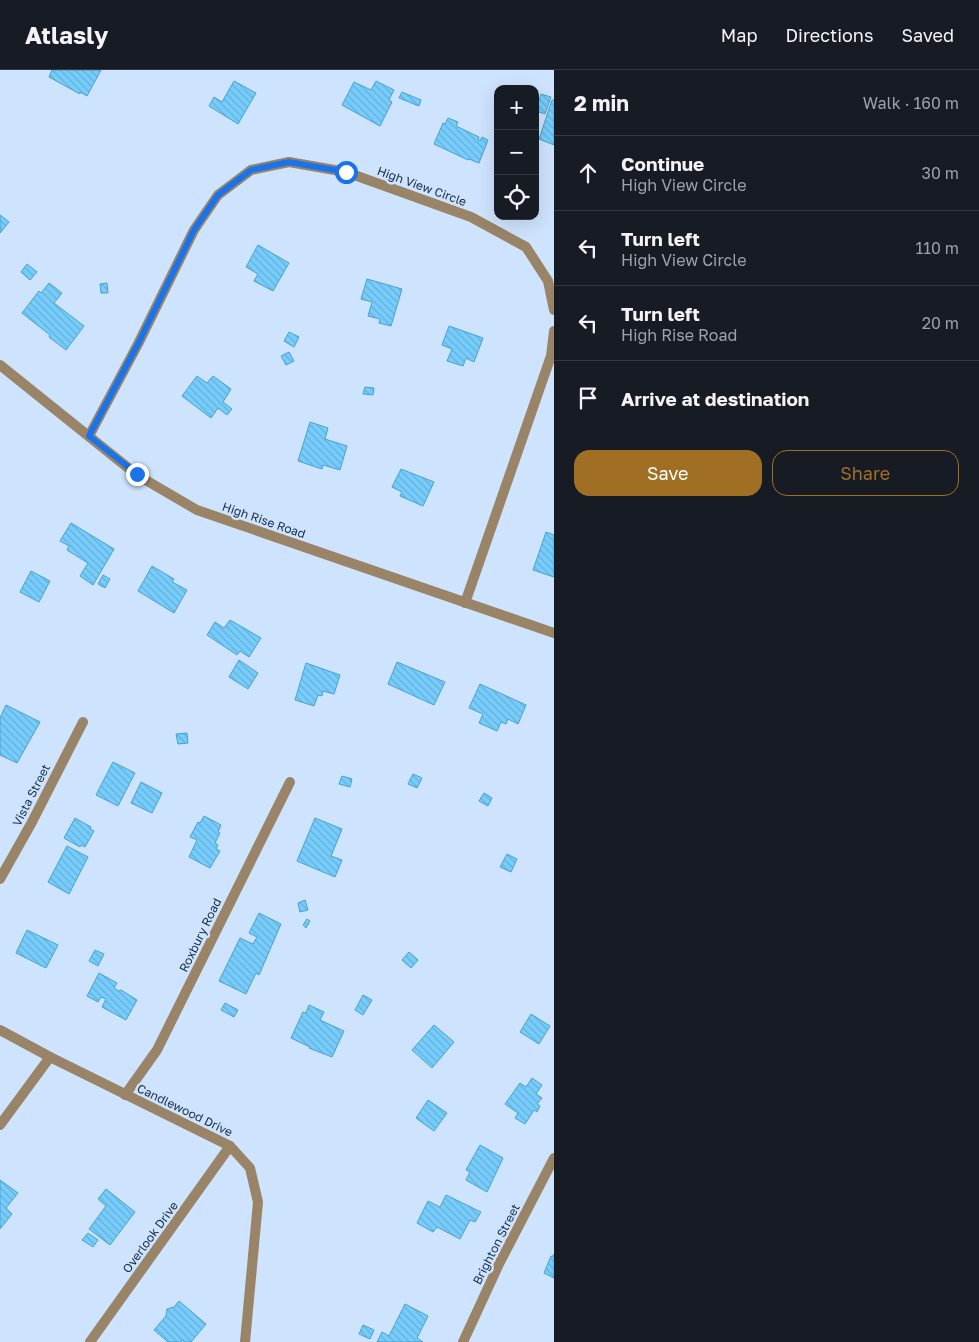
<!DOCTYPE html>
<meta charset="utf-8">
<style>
body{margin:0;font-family:"Golos Text",sans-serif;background:#242831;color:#f1f3f6}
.controls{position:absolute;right:15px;top:15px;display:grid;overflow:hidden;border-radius:10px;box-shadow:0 5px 20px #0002}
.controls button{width:45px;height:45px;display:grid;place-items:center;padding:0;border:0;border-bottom:1px solid #363941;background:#171b24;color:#f1f3f6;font:25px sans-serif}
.stop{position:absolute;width:15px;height:15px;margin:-11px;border:4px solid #1a73e8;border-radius:50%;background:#fff}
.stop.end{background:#1a73e8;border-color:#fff;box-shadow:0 1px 5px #0008}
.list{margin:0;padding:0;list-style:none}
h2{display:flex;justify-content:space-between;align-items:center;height:65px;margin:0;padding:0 20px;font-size:21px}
h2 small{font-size:16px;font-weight:400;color:#9ea1a6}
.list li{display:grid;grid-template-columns:32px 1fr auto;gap:15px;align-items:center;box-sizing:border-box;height:75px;padding:0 20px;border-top:1px solid #363941}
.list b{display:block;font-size:19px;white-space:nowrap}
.list p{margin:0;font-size:16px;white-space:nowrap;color:#9ea1a6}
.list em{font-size:16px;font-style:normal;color:#9ea1a6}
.actions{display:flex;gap:10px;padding:15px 20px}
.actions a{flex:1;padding:11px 0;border:1px solid #a06f23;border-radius:15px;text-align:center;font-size:18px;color:#a06f23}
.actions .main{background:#a06f23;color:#fff}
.icon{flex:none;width:28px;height:28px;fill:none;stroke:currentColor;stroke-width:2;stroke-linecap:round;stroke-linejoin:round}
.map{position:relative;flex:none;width:554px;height:1272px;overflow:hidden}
header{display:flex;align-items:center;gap:30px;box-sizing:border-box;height:70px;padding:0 25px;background:#171b24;border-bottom:1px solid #363941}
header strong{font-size:24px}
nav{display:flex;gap:28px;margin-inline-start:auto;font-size:18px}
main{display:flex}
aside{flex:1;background:#171b24}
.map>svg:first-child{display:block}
.building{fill:url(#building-back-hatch);stroke:#49a1ce}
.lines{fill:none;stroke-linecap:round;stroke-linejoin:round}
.street{stroke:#998468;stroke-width:10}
.route{stroke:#1a73e8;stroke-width:6}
.labels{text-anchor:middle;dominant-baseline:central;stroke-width:5;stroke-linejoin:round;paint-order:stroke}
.street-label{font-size:12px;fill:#172c44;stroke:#cee3fd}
</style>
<header>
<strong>Atlasly</strong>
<nav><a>Map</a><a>Directions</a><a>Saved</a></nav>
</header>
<main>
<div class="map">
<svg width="554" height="1272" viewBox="0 0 554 1272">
<defs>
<pattern id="building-back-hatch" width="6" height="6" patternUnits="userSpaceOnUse" patternTransform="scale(1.25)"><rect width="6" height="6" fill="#76cdfb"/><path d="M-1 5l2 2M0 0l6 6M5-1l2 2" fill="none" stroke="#65b0d8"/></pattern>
</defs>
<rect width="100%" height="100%" fill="#cee3fd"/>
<g class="building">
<path d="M 52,0 L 101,0 L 87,26 L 80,22 L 80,24 L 49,7 Z"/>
<path d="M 234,11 L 256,23 L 238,54 L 209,36 L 214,27 L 222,32 Z"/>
<path d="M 376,11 L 394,20 L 389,30 L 392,32 L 380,56 L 342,35 L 354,12 L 371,20 Z"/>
<path d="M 402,22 L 421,30 L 419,36 L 399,28 Z"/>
<path d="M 541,24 L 551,27 L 545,44 L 536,41 Z"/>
<path d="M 552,30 L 554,30 L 554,75 L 539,69 Z"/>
<path d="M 448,48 L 458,52 L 456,56 L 479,67 L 478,70 L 480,71 L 482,67 L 488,70 L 479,93 L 469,89 L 468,90 L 434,74 L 443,53 L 445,54 Z"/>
<path d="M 0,145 L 9,152 L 0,163 Z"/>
<path d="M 258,175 L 289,193 L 273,221 L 254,211 L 258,204 L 246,197 Z"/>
<path d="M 27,194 L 37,202 L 30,210 L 21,202 Z"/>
<path d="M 367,209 L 402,219 L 391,256 L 379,253 L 380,249 L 368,246 L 372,232 L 361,229 Z"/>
<path d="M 49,213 L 62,223 L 54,233 L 84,256 L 66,280 L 49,267 L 50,265 L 22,243 L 39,221 L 41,223 Z"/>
<path d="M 107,213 L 108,223 L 101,223 L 100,214 Z"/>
<path d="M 449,256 L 483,268 L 474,292 L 466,288 L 463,296 L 447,291 L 452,279 L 442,275 Z"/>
<path d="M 289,262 L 299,267 L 294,277 L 284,271 Z"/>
<path d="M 289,282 L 294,291 L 286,295 L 281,286 Z"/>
<path d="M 197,306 L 207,313 L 213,306 L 231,319 L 223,332 L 232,339 L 227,345 L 218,338 L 211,348 L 182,326 Z"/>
<path d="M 365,317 L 374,318 L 373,325 L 363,324 Z"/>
<path d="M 310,352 L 328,358 L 325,369 L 347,376 L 340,400 L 323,395 L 322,399 L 298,391 Z"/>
<path d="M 401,399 L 434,412 L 423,436 L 400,426 L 402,422 L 392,417 Z"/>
<path d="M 71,453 L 114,479 L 93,515 L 80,506 L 88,493 L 67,480 L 69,476 L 60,471 Z"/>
<path d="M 546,462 L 554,465 L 554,507 L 533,500 Z"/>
<path d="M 152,496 L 174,509 L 172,512 L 187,520 L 174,543 L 138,521 Z"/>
<path d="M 31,501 L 50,511 L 39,532 L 20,522 Z"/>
<path d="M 103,505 L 110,509 L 105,518 L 98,514 Z"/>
<path d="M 230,550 L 261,568 L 249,587 L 240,581 L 237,585 L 207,565 L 215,552 L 224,558 Z"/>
<path d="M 239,590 L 258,603 L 248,619 L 229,607 Z"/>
<path d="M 397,592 L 445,612 L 434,635 L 388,614 Z"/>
<path d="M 306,593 L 340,605 L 334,624 L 323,621 L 322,626 L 318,625 L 314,636 L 295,630 Z"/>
<path d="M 480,614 L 526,635 L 518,654 L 508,649 L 506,654 L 501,652 L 497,661 L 479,653 L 483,644 L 469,638 Z"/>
<path d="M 6,635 L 40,652 L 17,693 L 0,685 L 0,648 Z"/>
<path d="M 187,663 L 188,673 L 178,674 L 176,664 Z"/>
<path d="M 113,692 L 135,703 L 118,736 L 96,725 Z"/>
<path d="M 413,704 L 422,708 L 417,718 L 408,714 Z"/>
<path d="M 342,706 L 352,709 L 350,717 L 339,714 Z"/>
<path d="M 141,712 L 162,723 L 152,743 L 131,733 Z"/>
<path d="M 484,723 L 492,728 L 488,736 L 479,731 Z"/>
<path d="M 204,746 L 221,755 L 218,762 L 220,763 L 215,773 L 218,775 L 216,779 L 220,781 L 210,798 L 189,787 L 197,770 L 190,767 L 198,752 L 200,753 Z"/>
<path d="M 75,748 L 91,757 L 90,759 L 94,761 L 85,777 L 81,775 L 80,777 L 64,768 Z"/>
<path d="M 315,748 L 342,759 L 331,786 L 342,790 L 335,807 L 297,791 Z"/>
<path d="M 67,776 L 88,787 L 69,824 L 48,812 Z"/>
<path d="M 507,784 L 517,789 L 511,802 L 500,797 Z"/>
<path d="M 305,830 L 308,840 L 300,842 L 298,833 Z"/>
<path d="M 259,843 L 281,854 L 259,905 L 256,903 L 246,924 L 219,911 L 240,868 L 253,874 L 257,867 L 249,863 Z"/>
<path d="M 307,849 L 310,851 L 306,858 L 303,855 Z"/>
<path d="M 27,860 L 58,875 L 46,898 L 16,883 Z"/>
<path d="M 95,880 L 104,884 L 98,896 L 89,891 Z"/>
<path d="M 409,882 L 418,890 L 411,898 L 402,890 Z"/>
<path d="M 99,903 L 117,913 L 114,918 L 119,921 L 121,920 L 137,930 L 126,950 L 102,937 L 106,929 L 101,927 L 98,932 L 87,926 Z"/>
<path d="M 363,925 L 372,930 L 363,945 L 355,940 Z"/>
<path d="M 225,933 L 238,940 L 234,947 L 221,940 Z"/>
<path d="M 309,935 L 324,942 L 320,950 L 344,961 L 332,987 L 309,978 L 310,977 L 291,968 L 303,942 L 306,943 Z"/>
<path d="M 531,944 L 550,956 L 539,974 L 520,962 Z"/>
<path d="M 434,955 L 454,972 L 432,998 L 412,980 Z"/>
<path d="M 532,1008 L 542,1015 L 536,1024 L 542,1028 L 537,1034 L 540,1036 L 537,1042 L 534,1040 L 525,1054 L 515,1048 L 518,1043 L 505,1034 L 520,1013 L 526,1017 Z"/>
<path d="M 428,1030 L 447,1043 L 434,1061 L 416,1048 Z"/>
<path d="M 480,1075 L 503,1088 L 487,1122 L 466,1110 L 470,1102 L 466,1100 Z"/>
<path d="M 0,1110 L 18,1123 L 6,1138 L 12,1144 L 0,1159 Z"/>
<path d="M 106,1119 L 135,1142 L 110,1175 L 89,1159 L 106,1136 L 98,1129 Z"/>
<path d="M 446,1125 L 481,1142 L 475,1152 L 470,1150 L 460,1169 L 437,1157 L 433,1162 L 417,1153 L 428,1131 L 440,1137 Z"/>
<path d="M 88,1163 L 98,1170 L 93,1177 L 82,1170 Z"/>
<path d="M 554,1184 L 554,1208 L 544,1203 L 551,1186 L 552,1187 Z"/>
<path d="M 179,1231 L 206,1254 L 191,1272 L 185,1272 L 182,1270 L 181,1272 L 168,1272 L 154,1260 L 166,1246 L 167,1239 L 174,1237 Z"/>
<path d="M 405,1234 L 428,1246 L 417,1268 L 423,1272 L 377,1272 L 382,1262 L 389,1266 Z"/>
<path d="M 363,1255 L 374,1260 L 370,1269 L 359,1264 Z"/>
</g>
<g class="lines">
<g class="street">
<path d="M 0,295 L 137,405 L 197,440 L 554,563"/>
<path d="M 89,366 L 138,274 L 194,160 L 218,125 L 251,100 L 289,92 L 346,102 L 471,147 L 526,177 L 548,211 L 554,240"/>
<path d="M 465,533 L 551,286 L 554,261"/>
<path d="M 0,809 L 32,752 L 83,652"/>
<path d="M 0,960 L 50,987 L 230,1076 L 250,1098 L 258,1132 L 245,1272"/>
<path d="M 125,1025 L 157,980 L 290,712"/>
<path d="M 0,1055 L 50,987"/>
<path d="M 90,1272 L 230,1076"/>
<path d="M 463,1272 L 499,1194 L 554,1088"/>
</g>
</g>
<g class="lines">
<path class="route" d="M 137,404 L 89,366 L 138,274 L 194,160 L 218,125 L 251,100 L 289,92 L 346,102"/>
</g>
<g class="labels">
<g class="street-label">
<text transform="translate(422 116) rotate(20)">High View Circle</text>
<text transform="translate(264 450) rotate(19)">High Rise Road</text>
<text transform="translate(31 725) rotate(-63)">Vista Street</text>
<text transform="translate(200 865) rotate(-64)">Roxbury Road</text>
<text transform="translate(185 1040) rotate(26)">Candlewood Drive</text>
<text transform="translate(150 1167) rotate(-54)">Overlook Drive</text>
<text transform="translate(496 1174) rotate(-63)">Brighton Street</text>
</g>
</g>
</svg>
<div class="controls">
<button>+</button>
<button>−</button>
<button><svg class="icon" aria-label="locate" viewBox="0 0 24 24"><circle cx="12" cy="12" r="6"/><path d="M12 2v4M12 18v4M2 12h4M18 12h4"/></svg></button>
</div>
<div class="stop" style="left:346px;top:102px"></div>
<div class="stop end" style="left:137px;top:404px"></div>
</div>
<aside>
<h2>2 min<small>Walk · 160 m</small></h2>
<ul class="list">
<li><svg class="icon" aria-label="ahead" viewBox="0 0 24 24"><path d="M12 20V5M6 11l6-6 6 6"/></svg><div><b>Continue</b><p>High View Circle</p></div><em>30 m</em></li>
<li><svg class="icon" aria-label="left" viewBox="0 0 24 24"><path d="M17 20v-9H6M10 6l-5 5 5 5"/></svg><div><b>Turn left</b><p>High View Circle</p></div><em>110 m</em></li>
<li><svg class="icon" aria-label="left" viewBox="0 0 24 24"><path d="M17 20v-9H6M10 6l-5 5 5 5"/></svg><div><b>Turn left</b><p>High Rise Road</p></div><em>20 m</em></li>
<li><svg class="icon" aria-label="arrive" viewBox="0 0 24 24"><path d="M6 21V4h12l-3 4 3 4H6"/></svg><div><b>Arrive at destination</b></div></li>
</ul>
<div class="actions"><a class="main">Save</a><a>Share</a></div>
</aside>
</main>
